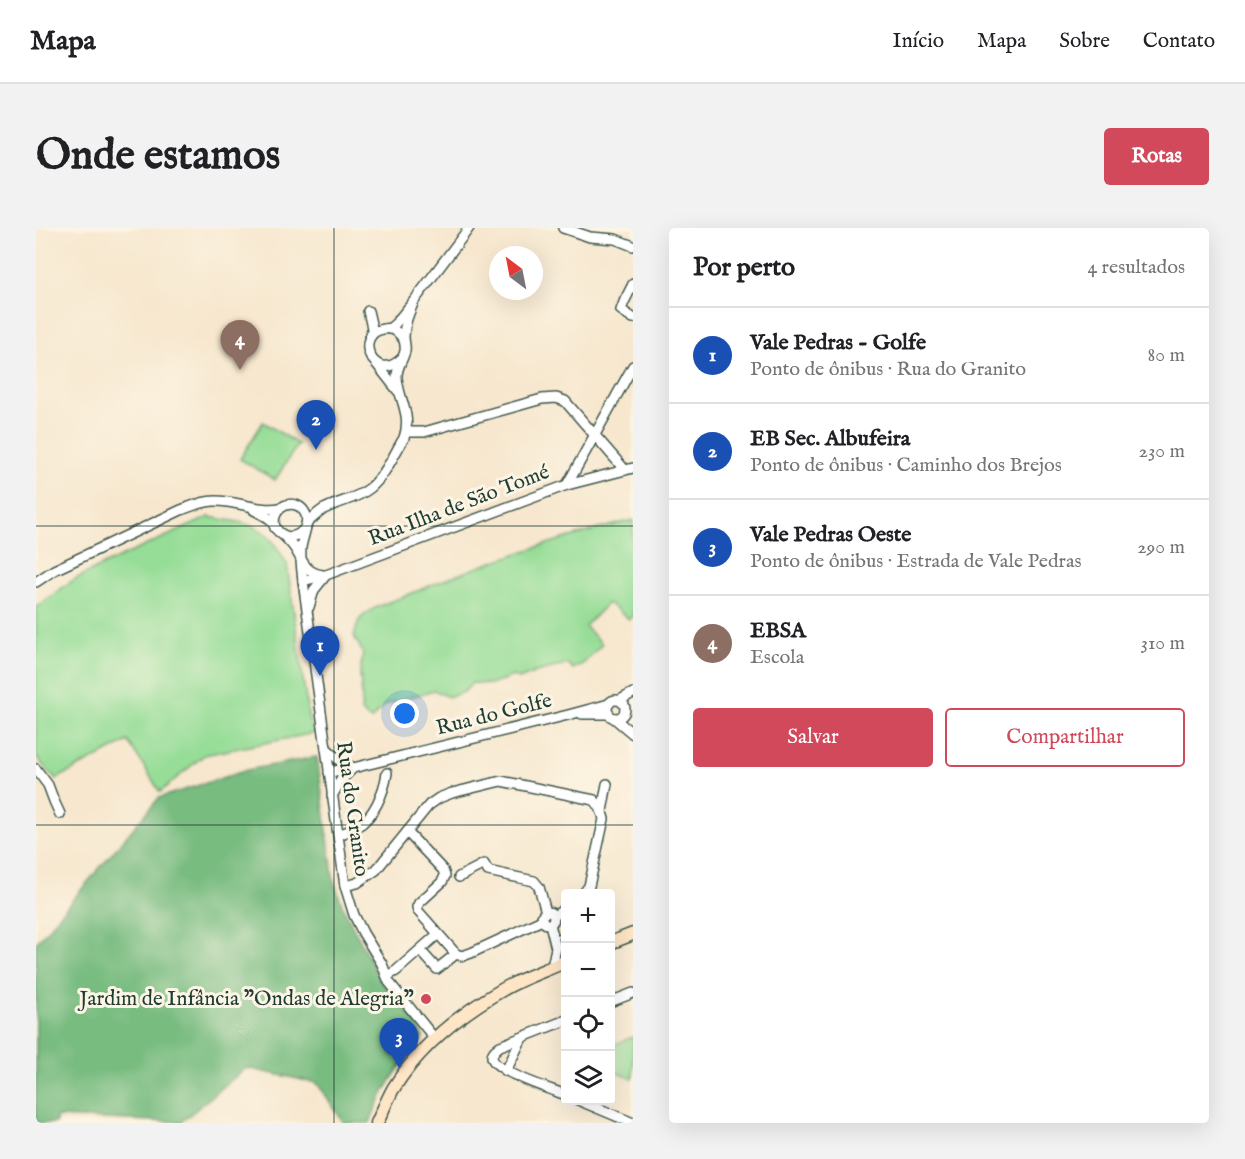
<!DOCTYPE html>
<html lang="pt">
<meta charset="utf-8">
<style>
body{margin:0;font-family:"IM FELL English",serif;background:#f2f2f2;color:#202124}
.controls{position:absolute;right:18px;bottom:18px;display:grid;overflow:hidden;border-radius:6px;box-shadow:0 6px 24px #0002}
.controls button{width:54px;height:54px;display:grid;place-items:center;padding:0;border:0;border-bottom:2px solid #e0e0e0;background:#fff;color:#202124;font:30px sans-serif}
.compass{position:absolute;left:453px;top:18px;width:54px;height:54px;border-radius:50%;background:#fff;box-shadow:0 6px 24px #0002;rotate:328deg}
.you{position:absolute;left:369px;top:486px;width:21px;height:21px;margin:-15px;border:4px solid #fff;border-radius:50%;background:#1a73e8;box-shadow:0 0 0 9px #1a73e833}
.badge{display:grid;place-items:center;width:39px;height:39px;border-radius:50%;background:#d1495b;color:#fff;font-size:20px;font-weight:700}
.pin{position:absolute;translate:-50% -50px;filter:drop-shadow(0 2px 3px #0008)}
.pin::after{content:'';position:absolute;top:32px;width:21px;height:18px;background:inherit;clip-path:polygon(0 0,100% 0,50% 100%)}
.list{margin:0;padding:0;list-style:none}
h2{display:flex;justify-content:space-between;align-items:center;height:78px;margin:0;padding:0 24px;font-size:26px}
h2 small{font-size:20px;font-weight:400;color:#757577}
.list li{display:grid;grid-template-columns:39px 1fr auto;gap:18px;align-items:center;box-sizing:border-box;height:96px;padding:0 24px;border-top:2px solid #e0e0e0}
.list b{display:block;font-size:22px;white-space:nowrap}
.list p{margin:0;font-size:20px;white-space:nowrap;color:#757577}
.list em{font-size:20px;font-style:normal;color:#757577}
.actions{display:flex;gap:12px;padding:18px 24px}
.actions a{flex:1;padding:14px 0;border:2px solid #d1495b;border-radius:6px;text-align:center;font-size:21px;color:#d1495b}
.actions .main{background:#d1495b;color:#fff}
.icon{flex:none;width:33px;height:33px;fill:none;stroke:currentColor;stroke-width:2;stroke-linecap:round;stroke-linejoin:round}
.map{position:relative;flex:none;width:597px;height:895px;overflow:hidden;border-radius:6px}
header{display:flex;align-items:center;gap:36px;box-sizing:border-box;height:84px;padding:0 30px;background:#fff;border-bottom:2px solid #e0e0e0}
header strong{font-size:28px}
nav{display:flex;gap:33px;margin-inline-start:auto;font-size:21px}
.intro{display:flex;align-items:center;justify-content:space-between;box-sizing:border-box;height:144px;padding:0 36px}
h1{margin:0;font-size:42px}
.button{padding:15px 27px;border-radius:6px;background:#d1495b;color:#fff;font-size:21px;font-weight:700}
main{display:flex;gap:36px;padding:0 36px}
aside{flex:1;background:#fff;border-radius:6px;box-shadow:0 6px 24px #0002}
.map>svg:first-child{display:block}
.green{fill:#96dd97;stroke:#5a8d66;stroke-width:1.5}
.forest{fill:#78bc80;stroke:#4c7c5a;stroke-width:1.5}
.lines{fill:none;stroke-linecap:round;stroke-linejoin:round}
.minor-casing{stroke:#3f564b;stroke-width:12}
.secondary-casing{stroke:#3f564b;stroke-width:15}
.minor{stroke:#fff;stroke-width:9}
.secondary{stroke:#fee5c5;stroke-width:12}
.grid{fill:none;stroke:#1f3d34;stroke-width:1.5;stroke-opacity:0.55}
.poi-dot{fill:#d1495b;stroke:#fcf5e5;stroke-width:2}
.labels{text-anchor:middle;dominant-baseline:central;stroke-width:6;stroke-linejoin:round;paint-order:stroke}
.street-label{font-size:21px;fill:#1f3d34;stroke:#fcf5e5}
.poi-label{font-size:21px;fill:#1f3d34;stroke:#fcf5e5;text-anchor:end}
</style>
<header>
<strong>Mapa</strong>
<nav><a>Início</a><a>Mapa</a><a>Sobre</a><a>Contato</a></nav>
</header>
<div class="intro"><h1>Onde estamos</h1><a class="button">Rotas</a></div>
<main>
<div class="map">
<svg width="597" height="895" viewBox="0 0 597 895">
<rect width="100%" height="100%" fill="#fcf5e5"/>
<filter id="ink" filterUnits="userSpaceOnUse"><feTurbulence type="fractalNoise" baseFrequency=".0167" numOctaves="2"/><feDisplacementMap in="SourceGraphic" scale="12" xChannelSelector="R" yChannelSelector="G"/><feConvolveMatrix kernelMatrix="1 2 1 2 8 2 1 2 1" color-interpolation-filters="sRGB"/></filter>
<filter id="wash" filterUnits="userSpaceOnUse"><feTurbulence type="fractalNoise" baseFrequency=".008" numOctaves="4" result="noise"/><feDisplacementMap in="SourceGraphic" scale="24" xChannelSelector="R" yChannelSelector="G"/><feGaussianBlur stdDeviation="1.35" result="paint"/><feColorMatrix in="noise" values="0 0 0 0 0 0 0 0 0 0 0 0 0 0 0 0 0 1.4 0 .05"/><feComposite in="paint" operator="in"/></filter>
<g filter="url(#wash)">
<rect width="100%" height="100%" fill="#f7e7ce"/>
<g class="green">
<path d="M 227,194 L 262,216 L 239,252 L 204,231 Z"/>
<path d="M 173,289 C 189,292 210,293 224,302 C 236,309 244,324 251,336 L 273,493 L 279,505 L 168,527 L 124,564 L 92,513 L 20,551 L 10,541 L 0,528 L 0,379 L 39,351 L 78,332 Z"/>
<path d="M 597,292 L 597,388 L 593,391 L 572,375 L 549,398 L 566,416 L 548,435 L 537,441 L 532,436 L 500,444 L 483,451 L 477,448 L 456,456 L 436,455 L 428,464 L 412,469 L 398,462 L 349,477 L 335,492 L 325,484 L 326,470 L 324,445 L 327,425 L 318,408 C 320,403 321,395 324,391 C 336,378 358,373 374,366 C 446,335 521,311 597,292 Z"/>
<path d="M 597,809 L 597,851 L 574,842 L 575,818 L 594,810 Z"/>
</g>
<path class="forest" d="M 281,529 L 298,654 L 307,679 L 345,754 L 380,794 L 387,809 C 365,835 345,863 334,895 L 308,895 L 281,855 L 210,840 L 145,894 L 21,889 L 19,895 L 0,895 L 0,715 L 123,570 L 211,542 Z"/>
</g>
<g filter="url(#ink)">
<g class="lines">
<g class="minor-casing">
<g id="minor">
<path d="M 527,0 L 554,9 L 579,11 L 597,18"/>
<path d="M 597,56 L 588,74 L 585,82 L 597,90"/>
<path d="M 332,83 L 336,100 L 335,108"/>
<path d="M 353,101 L 359,96 L 378,73 L 433,0"/>
<path d="M 365,131 C 338,157 316,106 347,101 C 356,99 363,104 367,111"/>
<path d="M 340,135 L 362,163"/>
<path d="M 370,204 L 388,204 L 506,171 L 520,170 L 529,173 L 589,242"/>
<path d="M 531,257 L 597,138"/>
<path d="M 218,282 C 223,285 231,288 235,292 C 238,296 239,301 243,304 C 251,312 262,309 268,301"/>
<path d="M 270,296 C 276,291 281,285 288,281 C 303,273 321,271 334,260 C 349,248 358,226 368,210 C 376,186 363,173 361,150 C 360,140 367,132 369,123 C 370,118 368,114 368,109 C 368,96 373,85 378,73"/>
<path d="M 239,300 C 233,277 262,267 270,287 C 273,297 266,310 265,320 C 264,331 266,342 267,353 L 309,658 L 318,687 L 327,705 L 346,736 L 353,754 L 399,811"/>
<path d="M 248,308 C 253,313 258,318 261,324 C 268,337 272,345 287,347"/>
<path d="M 267,353 L 290,347 L 531,257 L 597,240"/>
<path d="M 0,354 L 18,342 L 33,335 L 145,282 C 156,278 167,273 178,273 C 200,272 222,284 244,280"/>
<path d="M 273,379 L 278,362 L 290,347"/>
<circle cx="580" cy="481" r="9"/>
<path d="M 584,472 L 597,465"/>
<path d="M 546,486 L 573,486"/>
<path d="M 578,490 L 597,506"/>
<path d="M 290,520 L 303,532 L 317,540 L 305,552 L 296,568"/>
<path d="M 0,541 L 12,557 L 18,573 L 24,586"/>
<path d="M 293,544 L 317,540 L 532,487 L 573,476"/>
<path d="M 566,583 L 571,556"/>
<path d="M 371,604 L 407,642 L 409,648 L 406,654 L 383,675 L 381,679 L 382,683 L 420,726 L 426,728 L 435,725 L 506,692"/>
<path d="M 302,607 C 308,605 314,603 320,599 C 338,590 348,564 351,545"/>
<path d="M 423,649 L 448,636 L 452,643 L 498,653 L 503,659 L 510,684"/>
<path d="M 309,658 L 321,655 L 340,642 L 393,577 L 403,570 L 416,565 L 465,553 L 558,572 C 564,577 566,583 568,591 L 553,658 L 547,666"/>
<circle cx="512" cy="690" r="6"/>
<path d="M 518,688 L 530,680"/>
<path d="M 514,696 L 520,720 L 516,739"/>
<path d="M 384,722 L 401,741 L 420,726"/>
<path d="M 351,748 L 360,743 L 402,706"/>
<path d="M 574,774 L 597,765"/>
<path d="M 530,792 L 464,818 C 460,821 456,824 456,829 C 457,843 517,862 530,867"/>
<path d="M 470,843 L 486,810"/>
<path d="M 542,872 L 597,895"/>
</g>
</g>
<g class="secondary-casing">
<g id="secondary">
<path d="M 574,715 L 597,706"/>
<path d="M 341,895 C 346,884 351,872 357,861 C 383,819 424,786 466,762 C 486,750 509,743 530,733"/>
</g>
</g>
<use href="#minor" class="minor"/>
<use href="#secondary" class="secondary"/>
</g>
</g>
<path class="grid" d="M 298,0 L 298,895M 0,298 L 597,298M 0,597 L 597,597"/>
<circle class="poi-dot" cx="390" cy="771" r="6"/>
<g class="labels">
<g class="street-label">
<text transform="translate(423 278) rotate(-21)">Rua Ilha de São Tomé</text>
<text transform="translate(458 487) rotate(-14)">Rua do Golfe</text>
<text transform="translate(316 581) rotate(82)">Rua do Granito</text>
</g>
<g class="poi-label">
<text x="378" y="771">Jardim de Infância "Ondas de Alegria"</text>
</g>
</g>
</svg>
<div class="controls">
<button>+</button>
<button>−</button>
<button><svg class="icon" aria-label="locate" viewBox="0 0 24 24"><circle cx="12" cy="12" r="6"/><path d="M12 2v4M12 18v4M2 12h4M18 12h4"/></svg></button>
<button><svg class="icon" aria-label="layers" viewBox="0 0 24 24"><path d="M12 4l9 5-9 5-9-5zM3 14l9 5 9-5"/></svg></button>
</div>
<svg class="compass" viewBox="-18 -18 36 36"><path d="M0-13l5 13h-10z" fill="#e53935"/><path d="M0 13l5-13h-10z" fill="#757577"/></svg>
<div class="you"></div>
<div class="pin badge" style="left:284px;top:448px;background:#1a4fb4">1</div>
<div class="pin badge" style="left:280px;top:222px;background:#1a4fb4">2</div>
<div class="pin badge" style="left:363px;top:840px;background:#1a4fb4">3</div>
<div class="pin badge" style="left:204px;top:142px;background:#8d6e63">4</div>
</div>
<aside>
<h2>Por perto<small>4 resultados</small></h2>
<ul class="list">
<li><span class="badge" style="background:#1a4fb4">1</span><div><b>Vale Pedras - Golfe</b><p>Ponto de ônibus · Rua do Granito</p></div><em>80 m</em></li>
<li><span class="badge" style="background:#1a4fb4">2</span><div><b>EB Sec. Albufeira</b><p>Ponto de ônibus · Caminho dos Brejos</p></div><em>230 m</em></li>
<li><span class="badge" style="background:#1a4fb4">3</span><div><b>Vale Pedras Oeste</b><p>Ponto de ônibus · Estrada de Vale Pedras</p></div><em>290 m</em></li>
<li><span class="badge" style="background:#8d6e63">4</span><div><b>EBSA</b><p>Escola</p></div><em>310 m</em></li>
</ul>
<div class="actions"><a class="main">Salvar</a><a>Compartilhar</a></div>
</aside>
</main>
